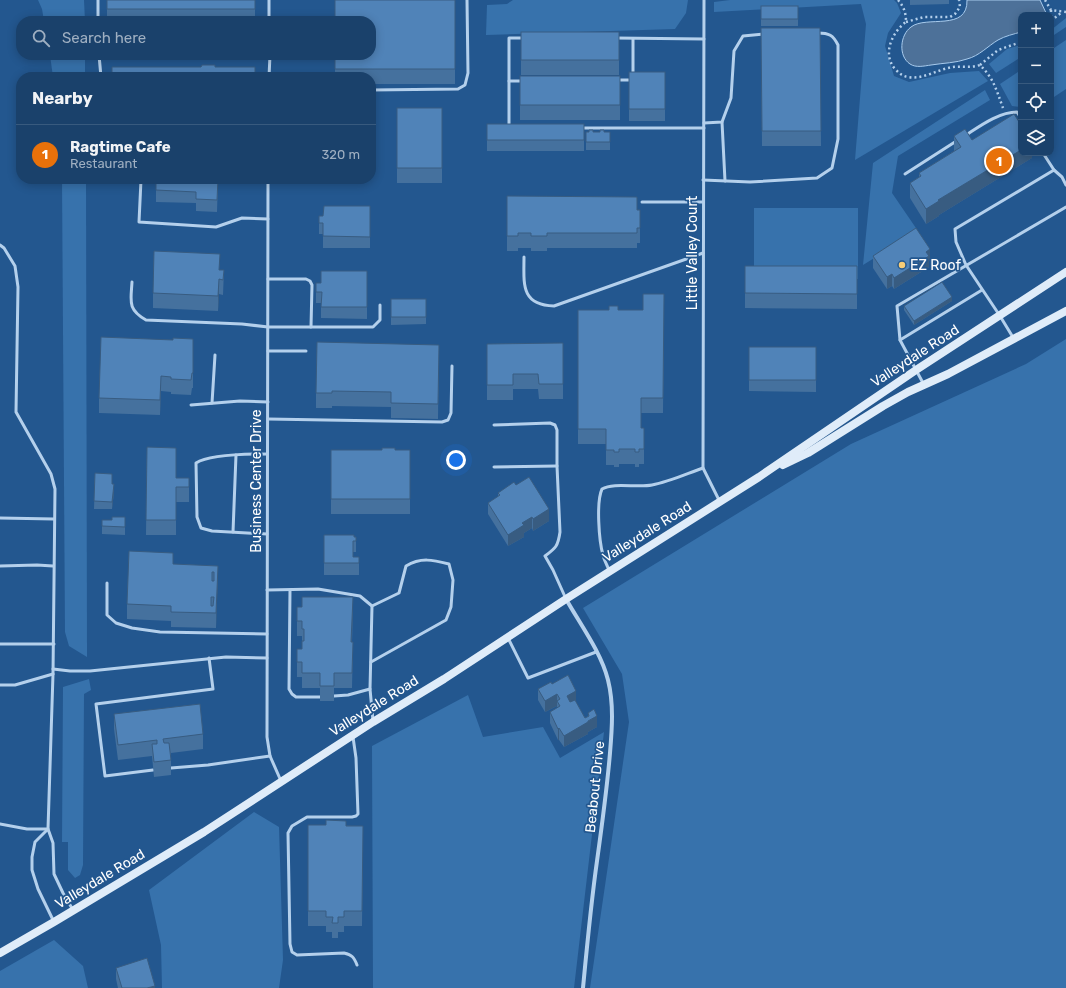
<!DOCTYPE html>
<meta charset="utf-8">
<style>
body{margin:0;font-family:Rubik,sans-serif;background:#274c73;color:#f1f3f6}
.controls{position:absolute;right:12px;top:12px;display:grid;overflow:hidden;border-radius:8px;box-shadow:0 2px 10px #0003}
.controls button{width:36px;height:36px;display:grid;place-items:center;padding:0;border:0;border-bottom:1px solid #385a7e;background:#1a416b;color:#f1f3f6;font:20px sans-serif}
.you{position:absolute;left:456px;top:460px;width:14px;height:14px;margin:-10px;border:3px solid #fff;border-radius:50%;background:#1a73e8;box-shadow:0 0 0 6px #1a73e833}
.badge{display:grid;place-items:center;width:26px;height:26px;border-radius:50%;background:#f7cc77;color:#fff;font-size:13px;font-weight:700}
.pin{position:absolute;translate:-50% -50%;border:2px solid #fff;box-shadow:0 1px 4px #0006}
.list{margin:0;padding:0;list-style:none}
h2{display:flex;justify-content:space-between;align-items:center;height:52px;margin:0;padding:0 16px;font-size:17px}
h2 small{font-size:13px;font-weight:400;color:#9fafc1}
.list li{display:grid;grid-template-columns:26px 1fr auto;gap:12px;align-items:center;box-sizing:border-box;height:60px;padding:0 16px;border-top:1px solid #385a7e}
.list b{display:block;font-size:15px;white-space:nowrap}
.list p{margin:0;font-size:13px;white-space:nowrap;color:#9fafc1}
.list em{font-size:13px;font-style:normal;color:#9fafc1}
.icon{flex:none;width:22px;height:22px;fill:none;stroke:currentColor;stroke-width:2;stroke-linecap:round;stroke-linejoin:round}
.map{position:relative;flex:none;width:1066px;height:988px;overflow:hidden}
.search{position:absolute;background:#1a416b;box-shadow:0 2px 10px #0003;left:16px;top:16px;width:360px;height:44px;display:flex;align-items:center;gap:10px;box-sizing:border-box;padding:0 14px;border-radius:16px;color:#9fafc1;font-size:15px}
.panel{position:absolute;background:#1a416b;box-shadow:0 2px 10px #0003;left:16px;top:72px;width:360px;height:112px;border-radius:16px}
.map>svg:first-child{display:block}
.green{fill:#3772ac}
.water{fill:#4d7199;stroke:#a8cbed}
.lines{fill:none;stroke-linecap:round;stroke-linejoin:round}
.path{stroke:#b4d0ec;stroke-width:2.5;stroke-dasharray:2 3;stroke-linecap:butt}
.lane{stroke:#b4d0ec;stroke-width:3}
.street{stroke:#b4d0ec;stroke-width:4}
.secondary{stroke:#dfecf9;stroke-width:8}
.wall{fill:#45719e}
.shaded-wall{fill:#385c81}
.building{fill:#5083b8;stroke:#385c81;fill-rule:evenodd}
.poi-dot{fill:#f7cc77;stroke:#23578f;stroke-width:1.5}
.labels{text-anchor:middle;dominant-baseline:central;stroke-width:3.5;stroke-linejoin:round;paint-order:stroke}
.street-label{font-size:14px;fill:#fff;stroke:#23578f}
.poi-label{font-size:14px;fill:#fff;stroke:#23578f;text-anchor:start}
</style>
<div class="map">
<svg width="1066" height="988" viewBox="0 0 1066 988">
<rect width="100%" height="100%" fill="#23578f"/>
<g class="green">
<path d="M 38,0 L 84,0 L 85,21 L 44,21 L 42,9 Z"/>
<path d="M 513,0 L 688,0 L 686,13 L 675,29 L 486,35 L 487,5 L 507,4 Z"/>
<path d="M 730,0 L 894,0 L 897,3 L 901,13 L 888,33 L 885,46 L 894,76 L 909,82 L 950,73 L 979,71 L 988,81 L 855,160 L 866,24 L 861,4 L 714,12 L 714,2 Z"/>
<path d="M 1066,18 L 1066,27 L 1051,37 L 1051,30 Z"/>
<path d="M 1066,40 L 1066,89 L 1051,99 L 1051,50 Z"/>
<path d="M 1021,45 L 1021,57 L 996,73 L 989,64 L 1007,49 Z"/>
<path d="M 50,55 L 85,55 L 85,77 L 53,77 Z"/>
<path d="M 1021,70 L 1021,107 L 1012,106 L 1000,84 Z"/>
<path d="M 985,90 L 990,100 L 898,156 L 892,193 L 918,231 L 863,265 L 873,163 Z"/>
<path d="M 62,179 L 86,179 L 87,657 L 69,646 L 65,632 Z"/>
<rect x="754" y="208" width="104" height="71"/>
<path d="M 1066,339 L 1066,988 L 590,988 L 629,722 L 622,674 L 583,608 L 851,444 L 1026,364 Z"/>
<path d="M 89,679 L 91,690 L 84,694 L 83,865 L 80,875 L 75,878 L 68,870 L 68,842 L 62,842 L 63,687 Z"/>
<path d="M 468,695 L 483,737 L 543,727 L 560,758 L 604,732 L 574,988 L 373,988 L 372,746 Z"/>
<path d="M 254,812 L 279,827 L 283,960 L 279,988 L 162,988 L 161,945 L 149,890 Z"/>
<path d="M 54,940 L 83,966 L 88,988 L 0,988 L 0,971 Z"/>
</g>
<path class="water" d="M 967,0 L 1040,0 L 1047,15 L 1021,15 L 1021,32 C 1014,34 1005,36 998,40 C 988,46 979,56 967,59 C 956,63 943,63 931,65 C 924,66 916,68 910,64 C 898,56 900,35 911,27 C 926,15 968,32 967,0 Z"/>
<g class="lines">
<g class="path">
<path d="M 898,0 C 904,7 906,13 906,22 C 892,32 882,54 895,69 C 899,73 902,76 908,77 C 923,80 938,69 953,67 C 962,66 971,68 980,65 C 994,79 996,89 1003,108"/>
<path d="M 1045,0 L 1051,10 L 1066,12"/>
<path d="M 1051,10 L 1051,21"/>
<path d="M 1051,21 L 1062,12"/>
<path d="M 906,22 L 924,17 L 950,17 L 955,14 L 960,7 L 959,0"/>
<path d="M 980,65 L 998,50 L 1021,42"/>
</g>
<g class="lane">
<path d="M 98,0 L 98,21"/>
<path d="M 269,0 L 269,21"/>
<path d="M 704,0 L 703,468 L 719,500"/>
<path d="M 616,38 L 704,39"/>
<path d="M 633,39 L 633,75"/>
<path d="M 99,55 L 101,77"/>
<path d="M 269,77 L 270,55"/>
<path d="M 616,80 L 633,80"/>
<path d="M 509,81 L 523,81"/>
<path d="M 371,90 L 458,89 L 465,85 L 468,73 L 467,0"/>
<path d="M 722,122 L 725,181"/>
<path d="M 704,123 L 722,122 L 731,98 L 734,51 L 743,36 L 764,34"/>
<path d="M 509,127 L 509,38 L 524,38"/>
<path d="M 580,128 L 704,128"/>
<path d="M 966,135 C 980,126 999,112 1017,112 L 1021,118"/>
<path d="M 1043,153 L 1054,170"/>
<path d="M 905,174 L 958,140"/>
<path d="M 268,179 L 267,737 L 270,756 L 281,781"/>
<path d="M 141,180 L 139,222 L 216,227 L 242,218 L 268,219"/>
<path d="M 703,180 L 750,182 L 817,178 L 832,168 L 838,139 L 838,45 C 833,35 829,33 818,33"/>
<path d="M 642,202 L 703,202"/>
<path d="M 0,245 L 4,248 L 15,266 L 18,287 L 16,412 L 51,474 L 55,489 L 53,674 L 48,829 L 27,829 L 0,824"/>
<path d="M 524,257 C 524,283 520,305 554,306 L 703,253"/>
<path d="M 268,279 L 306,279 L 310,281 L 312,285 L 311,327"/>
<path d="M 132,282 C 131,301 127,309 146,320 L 242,324 L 268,327 L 373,327 L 380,320 L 380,305"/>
<path d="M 1014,339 L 1000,316 L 966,265 L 956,242 L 955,229 L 1054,170 L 1062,177 L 1066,185"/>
<path d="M 900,340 L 982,290"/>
<path d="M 268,351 L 306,351"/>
<path d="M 923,383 L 900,340 L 897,306 L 1066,207"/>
<path d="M 212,403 L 215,355"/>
<path d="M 191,405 L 240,401 L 268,402"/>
<path d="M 268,419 L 442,422 L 448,420 L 451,413 L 452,366"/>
<path d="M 494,425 L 550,423 L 555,425 L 557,430 L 557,466 L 560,532 C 558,546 556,548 545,556 L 553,570 L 566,599"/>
<path d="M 494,467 L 557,466"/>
<path d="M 0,518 L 54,519"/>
<path d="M 233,532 L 236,455"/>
<path d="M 267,534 L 212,531 L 201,528 L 197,517 L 196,463 C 210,454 250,454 267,454"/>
<path d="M 0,566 L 37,565 L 53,566"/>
<path d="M 609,570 C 607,565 604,560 603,555 C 599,541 596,502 602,489 C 614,482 637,488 652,485 C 669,482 686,474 703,468"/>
<path d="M 107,583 L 107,615 L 116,623 L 132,628 L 160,632 L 267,634"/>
<path d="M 267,590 L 318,589 L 360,596 L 372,606 L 370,689 L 373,721"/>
<path d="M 290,590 L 289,689 L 292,694 L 296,697 L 320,697"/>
<path d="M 508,638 L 528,678 L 596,652"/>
<path d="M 0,644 L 54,644"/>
<path d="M 371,662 L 446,620 L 451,607 L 453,580 L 449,564 C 433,560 421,557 406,566 L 399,593 L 372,606"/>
<path d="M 53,669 L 70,671 L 90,671 L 226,657 L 267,658"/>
<path d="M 0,685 L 15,685 L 53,674"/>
<path d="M 334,696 L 348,695 L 370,689"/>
<path d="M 353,737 L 356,758 L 358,814 L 356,816 L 352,817 L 307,817 L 292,826 L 288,833 L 290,944 L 292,952 L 297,955 L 344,953 C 352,955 354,957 357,965"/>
<path d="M 171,768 L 208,765 L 270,756"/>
<path d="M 153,770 L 105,776 L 96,704 L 213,689 L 209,658"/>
<path d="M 54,922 L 38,889 L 32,870 L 32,857 L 35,842 L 48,829 L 53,843 L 54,874 L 63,893 L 73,910"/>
</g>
<path class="street" d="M 566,599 C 580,624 601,652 608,680 C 614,704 612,729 610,753 C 607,789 602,825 597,861 C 591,903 587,946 583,988"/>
<g class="secondary">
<path d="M 783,465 L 808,453 L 883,406 L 908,392 L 948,374 L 1066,311"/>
<path d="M 0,953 L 54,922 L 204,832 L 373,722 L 444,679 L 566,599 L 759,477 L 916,370 L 1066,272"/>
</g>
</g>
<g class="wall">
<rect x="107" y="0" width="148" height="21"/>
<path d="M 455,0 L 455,84 L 371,84 L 371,77 L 335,77 L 335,55 Z"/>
<path d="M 910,0 L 949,0 L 949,4 L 910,5 Z"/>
<rect x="761" y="6" width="37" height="20"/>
<path d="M 761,28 L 820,28 L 821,146 L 762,146 Z"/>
<rect x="521" y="32" width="98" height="43"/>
<rect x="629" y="72" width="36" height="49"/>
<rect x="520" y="76" width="100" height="44"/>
<rect x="397" y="108" width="45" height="75"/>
<rect x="487" y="124" width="97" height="27"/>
<rect x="586" y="132" width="24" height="18"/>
<path d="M 954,136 L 1032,153 L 1032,158 L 939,215 L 939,216 L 926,224 L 910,198 L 910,183 L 919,177 L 919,173 L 954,151 Z"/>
<path d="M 156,179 L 218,179 L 217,212 L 196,211 L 196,203 L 156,202 Z"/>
<path d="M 507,196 L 640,210 L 640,243 L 637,243 L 637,248 L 547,248 L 547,251 L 531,251 L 531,248 L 518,248 L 518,251 L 507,251 Z"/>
<path d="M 370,206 L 370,248 L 323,248 L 323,234 L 319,234 L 319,223 L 323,216 Z"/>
<path d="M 873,256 L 930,260 L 929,261 L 929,267 L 894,289 L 892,286 L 887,289 L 873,268 Z"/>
<path d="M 745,266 L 857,266 L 857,309 L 745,308 Z"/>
<path d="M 220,270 L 224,270 L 223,295 L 219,294 L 218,311 L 153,308 L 153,293 Z"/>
<path d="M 367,271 L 367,319 L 321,318 L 321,303 L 316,303 L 316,283 L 321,283 Z"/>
<path d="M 664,294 L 663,413 L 641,413 L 641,428 L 644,428 L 644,464 L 639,464 L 639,467 L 635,467 L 635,464 L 619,464 L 619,467 L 614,467 L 614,465 L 606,465 L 606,444 L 578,444 L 578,310 L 643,310 Z"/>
<path d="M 391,299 L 426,299 L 426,324 L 391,325 Z"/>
<path d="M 952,301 L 914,325 L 904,310 L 904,306 Z"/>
<path d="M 193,339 L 193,388 L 192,388 L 191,395 L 171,394 L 171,392 L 161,391 L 160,415 L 99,413 L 99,398 L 173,340 Z"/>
<path d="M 563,343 L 563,399 L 539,399 L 538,389 L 513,389 L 513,400 L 487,400 L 487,344 Z"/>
<path d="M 439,345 L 438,419 L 391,418 L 391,407 L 332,406 L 332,408 L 316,408 L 316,393 Z"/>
<path d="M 749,347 L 816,347 L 816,392 L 749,391 Z"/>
<path d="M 147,447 L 176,478 L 189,478 L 189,502 L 176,502 L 176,535 L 146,535 Z"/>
<rect x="331" y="450" width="79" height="64"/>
<path d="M 95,473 L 112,484 L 114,492 L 112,509 L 94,509 Z"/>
<path d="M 516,485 L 549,521 L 533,531 L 532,528 L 524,533 L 524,537 L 508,546 L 488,514 L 488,503 L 498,497 L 498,493 Z"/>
<path d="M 125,517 L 125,535 L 102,534 L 102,520 L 112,520 Z"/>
<path d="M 324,535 L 356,537 L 356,552 L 353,552 L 353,557 L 359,557 L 359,575 L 324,575 Z"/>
<path d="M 173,564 L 218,566 L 216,628 L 171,627 L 171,621 L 127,619 L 127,604 Z"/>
<path d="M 297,607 L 353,612 L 352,642 L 353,642 L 352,688 L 334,688 L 334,701 L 320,701 L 320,688 L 302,688 L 302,677 L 297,677 L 297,649 L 302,649 L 302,636 L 297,636 Z"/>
<path d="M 552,684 L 576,702 L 585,718 L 588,716 L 588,713 L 597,727 L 588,732 L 588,734 L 564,747 L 559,740 L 558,740 L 550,723 L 550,712 L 557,708 L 557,706 L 545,712 L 538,700 L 538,689 Z"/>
<path d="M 114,714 L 203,734 L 203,749 L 171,753 L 171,775 L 154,777 L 152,756 L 118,760 L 114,729 Z"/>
<path d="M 308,825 L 363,826 L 362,926 L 344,926 L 344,932 L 338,932 L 338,938 L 332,938 L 332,932 L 326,932 L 326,926 L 308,926 Z"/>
<path d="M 116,968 L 155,988 L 118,988 L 116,979 Z"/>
</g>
<g class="shaded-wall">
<path d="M 1021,150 L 1021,153 L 1032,153 L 1032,158 L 939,215 L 939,216 L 926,224 L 926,209 L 938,200 Z"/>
<path d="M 930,249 L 930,260 L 929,261 L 929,267 L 894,289 L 894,278 Z"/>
<path d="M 892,274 L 892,286 L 887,289 L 887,277 Z"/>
<path d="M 219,279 L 219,294 L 218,311 L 218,296 Z"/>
<path d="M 952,297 L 952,301 L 914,325 L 914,321 Z"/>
<path d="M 161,376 L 161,391 L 160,415 L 160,400 Z"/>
<path d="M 114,484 L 114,492 L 112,509 L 112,502 Z"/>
<path d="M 549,509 L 549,521 L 533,531 L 533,519 Z"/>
<path d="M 532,517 L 532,528 L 524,533 L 524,537 L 508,546 L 508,535 L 522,523 Z"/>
<path d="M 218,566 L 218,581 L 216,628 L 216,613 Z"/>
<path d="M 353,597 L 353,612 L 351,657 L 351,642 Z"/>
<path d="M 576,691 L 576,702 L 567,707 L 567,696 Z"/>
<path d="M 557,694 L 557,706 L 545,712 L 545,701 Z"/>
<path d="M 597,716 L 597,727 L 588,732 L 588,734 L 564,747 L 564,736 Z"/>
<path d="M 559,728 L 559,740 L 558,740 L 558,729 Z"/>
<path d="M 155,986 L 155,988 L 147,988 Z"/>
</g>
<g class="building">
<rect x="107" y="0" width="148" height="9"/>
<path d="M 335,0 L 455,0 L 455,69 L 335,69 L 335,55 L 371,55 L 371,21 L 335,21 Z"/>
<rect x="761" y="6" width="37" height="13"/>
<path d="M 761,28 L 820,28 L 821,131 L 762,131 Z"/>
<rect x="521" y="32" width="98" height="28"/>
<path d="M 202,65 L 215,65 L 215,67 L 255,67 L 255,77 L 112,77 L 112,67 L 201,67 Z"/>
<rect x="629" y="72" width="36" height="37"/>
<rect x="520" y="76" width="100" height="29"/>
<rect x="397" y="108" width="45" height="60"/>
<path d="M 1014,114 L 1021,125 L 1021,150 L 938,200 L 939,201 L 926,209 L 910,183 L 921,176 L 919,173 L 961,147 L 954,136 L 965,129 L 972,140 Z"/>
<rect x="487" y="124" width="97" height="16"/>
<path d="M 589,130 L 593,130 L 593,132 L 600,132 L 600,130 L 604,130 L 604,132 L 610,132 L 610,142 L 586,142 L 586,132 L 589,132 Z"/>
<path d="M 156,179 L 218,179 L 217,200 L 196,199 L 196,192 L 156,190 Z"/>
<path d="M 507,196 L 637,197 L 637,210 L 640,210 L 640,228 L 637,228 L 637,233 L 547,233 L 547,236 L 531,236 L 531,233 L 518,233 L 518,236 L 507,236 Z"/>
<path d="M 324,206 L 370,206 L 370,237 L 323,236 L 323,223 L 319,223 L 319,216 L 323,216 Z"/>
<path d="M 916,228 L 930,249 L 926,252 L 929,256 L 894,278 L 892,274 L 887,277 L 873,256 Z"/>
<path d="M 154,251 L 220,254 L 219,270 L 224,270 L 223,280 L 219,279 L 218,296 L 153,293 Z"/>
<path d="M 745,266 L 857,266 L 857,294 L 745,293 Z"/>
<path d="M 321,271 L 367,271 L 367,307 L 321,307 L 322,292 L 316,292 L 316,283 L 321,283 Z"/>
<path d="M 942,282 L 952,297 L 914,321 L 904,306 Z"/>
<path d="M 643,294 L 664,294 L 663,398 L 641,398 L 641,428 L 644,428 L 644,449 L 639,449 L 639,452 L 635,452 L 635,449 L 619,449 L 619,452 L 614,452 L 614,450 L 606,450 L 606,429 L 578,429 L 578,310 L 609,310 L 609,306 L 618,306 L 618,310 L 643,310 Z"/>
<rect x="391" y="299" width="35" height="18"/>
<path d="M 101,337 L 173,340 L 173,338 L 193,339 L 193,373 L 192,373 L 191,380 L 171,379 L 171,377 L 161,376 L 160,400 L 99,398 Z"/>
<path d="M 317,342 L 439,345 L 438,404 L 391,403 L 391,392 L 332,391 L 332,393 L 316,393 Z"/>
<path d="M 563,343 L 563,384 L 539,384 L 538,374 L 513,374 L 513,385 L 487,385 L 487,344 Z"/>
<rect x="749" y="347" width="67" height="33"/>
<path d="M 147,447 L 176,448 L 176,478 L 189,478 L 189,487 L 176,487 L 176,520 L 146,520 Z"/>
<path d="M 382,448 L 395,448 L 395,450 L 410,450 L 410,499 L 331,499 L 331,450 L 382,450 Z"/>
<path d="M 95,473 L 112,474 L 112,484 L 114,484 L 112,502 L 94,501 Z"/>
<path d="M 529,477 L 549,509 L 533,519 L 532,517 L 522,523 L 524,525 L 508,535 L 488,503 L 500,495 L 498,493 L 514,482 L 516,485 Z"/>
<path d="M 112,517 L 125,517 L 125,527 L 102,526 L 102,520 L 112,520 Z"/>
<path d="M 324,535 L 354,535 L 354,537 L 356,537 L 356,541 L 353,541 L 353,557 L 359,557 L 359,563 L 324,563 Z"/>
<path d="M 129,551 L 173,553 L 173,564 L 218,566 L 216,613 L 171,612 L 171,606 L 127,604 ZM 212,572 L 214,572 L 214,581 L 212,581 ZM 211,597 L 214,597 L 213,606 L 211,606 Z"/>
<path d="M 302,597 L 353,597 L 351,642 L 353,642 L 352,673 L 334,673 L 334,686 L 320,686 L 320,673 L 302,673 L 302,662 L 297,662 L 297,649 L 302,649 L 302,641 L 304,641 L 304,629 L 302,629 L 302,621 L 297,621 L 297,607 L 302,607 Z"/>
<path d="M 568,675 L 576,691 L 567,696 L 570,702 L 575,700 L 585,718 L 589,716 L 588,713 L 594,709 L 597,716 L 588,721 L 588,722 L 564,736 L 559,728 L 558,729 L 550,712 L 560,706 L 557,701 L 560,699 L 557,694 L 545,701 L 538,689 L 551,682 L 552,684 Z"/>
<path d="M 200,704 L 203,734 L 163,739 L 164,743 L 169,743 L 171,760 L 154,762 L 152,744 L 157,744 L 157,740 L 118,745 L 114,714 Z"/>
<path d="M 326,820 L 346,821 L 346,826 L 363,826 L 362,911 L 344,911 L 344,917 L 338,917 L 338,923 L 332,923 L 333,917 L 326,917 L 326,911 L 308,911 L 308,825 L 326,825 Z"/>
<path d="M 147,958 L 155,986 L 147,988 L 122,988 L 116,968 Z"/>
</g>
<circle class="poi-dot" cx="902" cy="265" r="4"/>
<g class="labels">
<g class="street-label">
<text transform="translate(692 253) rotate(-90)">Little Valley Court</text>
<text transform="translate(915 356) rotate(-33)">Valleydale Road</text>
<text transform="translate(256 481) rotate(-90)">Business Center Drive</text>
<text transform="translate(647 532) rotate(-32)">Valleydale Road</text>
<text transform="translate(374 706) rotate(-32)">Valleydale Road</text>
<text transform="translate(595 787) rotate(-84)">Beabout Drive</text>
<text transform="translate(100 879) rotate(-31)">Valleydale Road</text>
</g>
<g class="poi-label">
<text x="910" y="265">EZ Roof</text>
</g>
</g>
</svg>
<div class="controls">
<button>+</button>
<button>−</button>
<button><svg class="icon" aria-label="locate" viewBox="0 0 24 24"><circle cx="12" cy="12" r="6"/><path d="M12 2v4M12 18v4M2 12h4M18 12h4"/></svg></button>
<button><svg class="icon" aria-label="layers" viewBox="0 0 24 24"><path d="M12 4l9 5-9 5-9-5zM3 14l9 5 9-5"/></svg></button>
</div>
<div class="you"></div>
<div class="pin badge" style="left:999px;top:161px;background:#e8710a">1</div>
<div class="search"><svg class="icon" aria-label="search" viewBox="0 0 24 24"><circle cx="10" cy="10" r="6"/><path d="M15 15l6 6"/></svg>Search here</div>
<section class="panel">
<h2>Nearby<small></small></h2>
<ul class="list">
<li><span class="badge" style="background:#e8710a">1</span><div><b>Ragtime Cafe</b><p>Restaurant</p></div><em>320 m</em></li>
</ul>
</section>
</div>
